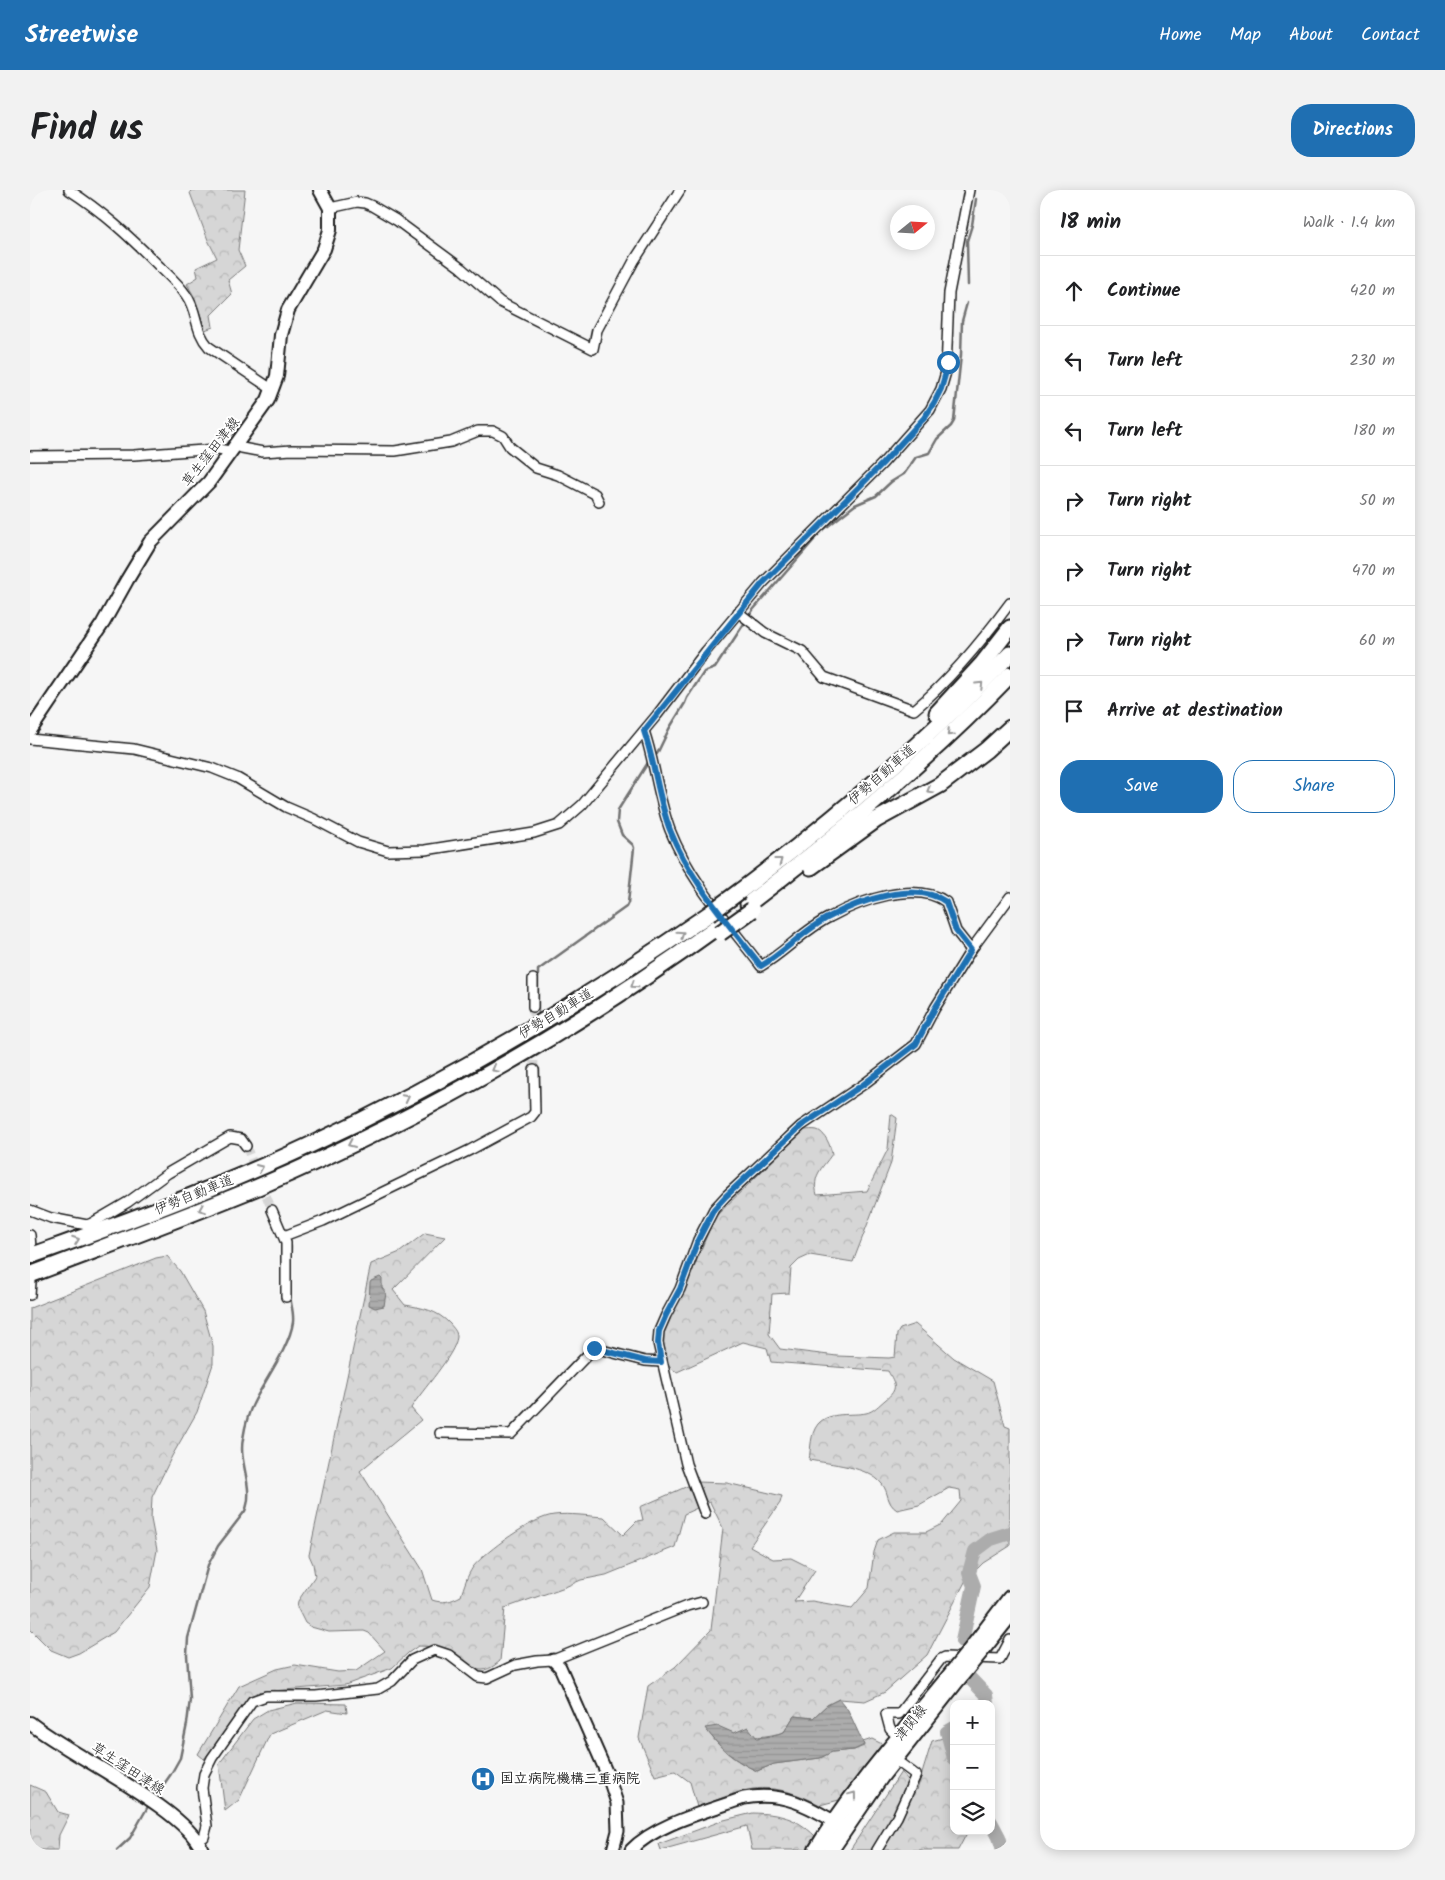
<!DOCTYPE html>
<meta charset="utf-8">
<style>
body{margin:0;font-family:Kalam,"Klee One",sans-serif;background:#f2f2f2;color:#202124}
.controls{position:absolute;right:15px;bottom:15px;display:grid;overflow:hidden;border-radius:10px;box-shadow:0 2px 12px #0003}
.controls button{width:45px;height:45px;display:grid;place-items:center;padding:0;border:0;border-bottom:1px solid #e0e0e0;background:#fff;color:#202124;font:25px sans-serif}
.compass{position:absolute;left:860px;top:15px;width:45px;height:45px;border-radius:50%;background:#fff;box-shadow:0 2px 12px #0003;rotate:72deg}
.stop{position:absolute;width:15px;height:15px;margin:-11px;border:4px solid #1f6fb2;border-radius:50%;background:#fff}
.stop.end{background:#1f6fb2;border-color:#fff;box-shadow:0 1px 5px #0008}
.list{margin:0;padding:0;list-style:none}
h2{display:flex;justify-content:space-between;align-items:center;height:65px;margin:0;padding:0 20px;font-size:21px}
h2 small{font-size:16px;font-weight:400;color:#757577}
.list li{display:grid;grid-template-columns:32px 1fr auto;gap:15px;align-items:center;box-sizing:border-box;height:70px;padding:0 20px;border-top:1px solid #e0e0e0}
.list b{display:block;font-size:19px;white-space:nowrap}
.list em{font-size:16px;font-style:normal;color:#757577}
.actions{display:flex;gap:10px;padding:15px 20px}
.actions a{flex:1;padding:11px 0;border:1px solid #1f6fb2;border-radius:20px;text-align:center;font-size:18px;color:#1f6fb2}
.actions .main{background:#1f6fb2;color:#fff}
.icon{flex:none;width:28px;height:28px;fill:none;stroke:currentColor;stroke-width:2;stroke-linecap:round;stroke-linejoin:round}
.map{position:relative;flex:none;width:980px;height:1660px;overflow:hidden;border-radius:20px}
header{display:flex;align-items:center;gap:30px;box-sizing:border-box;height:70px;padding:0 25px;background:#1f6fb2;color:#fff}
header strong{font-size:24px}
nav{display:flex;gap:28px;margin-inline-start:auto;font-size:18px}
.intro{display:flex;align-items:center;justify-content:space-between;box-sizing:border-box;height:120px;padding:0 30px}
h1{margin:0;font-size:35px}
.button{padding:12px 22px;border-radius:20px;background:#1f6fb2;color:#fff;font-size:18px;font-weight:700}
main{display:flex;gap:30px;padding:0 30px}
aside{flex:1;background:#fff;border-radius:20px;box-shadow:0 2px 12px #0003}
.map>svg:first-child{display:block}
.forest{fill:url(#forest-crowns);stroke:#797979}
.water{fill:url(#water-rules);stroke:#727272}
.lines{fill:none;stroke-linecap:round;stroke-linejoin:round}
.stream{stroke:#727272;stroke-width:2.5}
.river{stroke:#acacac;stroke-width:14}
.minor-tunnel{stroke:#d5d5d5;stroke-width:9;stroke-dasharray:9 4.5;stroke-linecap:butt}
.minor-casing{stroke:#1c1c1c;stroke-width:12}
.tertiary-casing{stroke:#1c1c1c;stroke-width:15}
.secondary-casing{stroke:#1c1c1c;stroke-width:16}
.primary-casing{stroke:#1c1c1c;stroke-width:18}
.motorway-casing{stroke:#1c1c1c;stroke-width:19}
.minor{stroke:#fff;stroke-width:9}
.tertiary{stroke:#fff;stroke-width:11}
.secondary{stroke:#fff;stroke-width:12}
.primary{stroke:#fff;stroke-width:14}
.motorway{stroke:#fff;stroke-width:15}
.primary-bridge-casing{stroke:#1c1c1c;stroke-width:18;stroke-linecap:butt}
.motorway-bridge-casing{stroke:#1c1c1c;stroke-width:19;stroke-linecap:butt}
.primary-bridge{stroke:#fff;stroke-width:14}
.motorway-bridge{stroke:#fff;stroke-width:15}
.oneway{stroke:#999}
.route{stroke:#1f6fb2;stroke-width:6}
.labels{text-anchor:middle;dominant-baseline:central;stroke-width:4;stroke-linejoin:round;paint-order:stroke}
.street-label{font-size:14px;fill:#1c1c1c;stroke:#fff}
.poi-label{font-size:14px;font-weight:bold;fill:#1c1c1c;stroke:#fff;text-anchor:start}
</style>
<header>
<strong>Streetwise</strong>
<nav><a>Home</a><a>Map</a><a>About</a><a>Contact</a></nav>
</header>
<div class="intro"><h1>Find us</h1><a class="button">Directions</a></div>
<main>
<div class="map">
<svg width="980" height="1660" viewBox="0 0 980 1660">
<defs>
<pattern id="forest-crowns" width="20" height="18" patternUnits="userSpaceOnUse" patternTransform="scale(1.25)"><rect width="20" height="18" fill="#d6d6d6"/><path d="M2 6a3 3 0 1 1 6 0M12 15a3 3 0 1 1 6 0" fill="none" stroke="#b7b7b7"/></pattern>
<pattern id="water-rules" width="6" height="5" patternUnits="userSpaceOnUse" patternTransform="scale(1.25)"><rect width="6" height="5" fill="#acacac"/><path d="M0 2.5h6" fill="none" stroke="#939393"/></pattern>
</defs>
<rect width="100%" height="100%" fill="#f6f6f6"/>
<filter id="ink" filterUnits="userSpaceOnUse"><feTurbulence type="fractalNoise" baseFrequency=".02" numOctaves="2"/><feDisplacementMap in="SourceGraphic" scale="10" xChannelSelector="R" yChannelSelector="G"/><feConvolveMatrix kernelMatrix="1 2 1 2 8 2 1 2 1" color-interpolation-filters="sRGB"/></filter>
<g filter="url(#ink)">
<g class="forest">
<path d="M 161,0 L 215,0 L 208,60 L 215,76 L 198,90 L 202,104 L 181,125 L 183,137 L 175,140 L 165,108 L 157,94 L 168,87 L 166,78 L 187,68 L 178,50 L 160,3 Z"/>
<path d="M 861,924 L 867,928 L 861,973 L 823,1072 L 780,1065 L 769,1070 L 761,1078 L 759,1103 L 742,1104 L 739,1144 L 750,1159 L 807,1166 L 859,1168 L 865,1167 L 867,1144 L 870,1139 L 885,1134 L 924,1168 L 963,1191 L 975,1236 L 980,1238 L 980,1356 L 953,1373 L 936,1390 L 897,1465 L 855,1502 L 835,1511 L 809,1509 L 797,1515 L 783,1528 L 764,1526 L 754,1542 C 737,1547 720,1549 703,1543 C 689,1538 691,1536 676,1539 C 691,1560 703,1570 727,1581 L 744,1574 L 790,1568 L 802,1562 L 824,1560 L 834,1556 L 833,1552 L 842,1549 L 852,1554 L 809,1610 L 790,1615 C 770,1604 746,1596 723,1599 C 704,1602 685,1611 667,1617 L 660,1592 L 645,1581 L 625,1586 L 609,1548 L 618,1496 L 645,1477 L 681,1440 L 693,1338 L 680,1312 L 654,1324 L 645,1357 L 576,1385 L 551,1390 L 535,1397 L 475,1418 L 470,1471 C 462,1478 455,1482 445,1479 L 411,1457 L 388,1456 L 378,1463 L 362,1478 L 315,1495 L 230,1502 L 174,1569 L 168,1564 L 209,1496 L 247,1479 L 265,1475 L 308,1482 L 326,1481 L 355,1461 L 339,1443 L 334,1441 L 299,1442 L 281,1437 L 275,1433 L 267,1417 L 268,1411 L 285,1386 L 283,1374 L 279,1365 L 341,1074 L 370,1062 L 395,1043 L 415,1047 L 363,1100 L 375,1115 C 393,1118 407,1120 420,1134 C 423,1138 427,1141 427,1147 C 425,1165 392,1200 381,1218 L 391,1230 L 330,1281 L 392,1379 L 402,1410 C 413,1414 421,1411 431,1406 C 434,1396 437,1386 443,1377 C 456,1361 503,1327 524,1325 C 540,1323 558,1326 574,1327 L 593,1345 L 607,1331 L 613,1330 L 610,1317 L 667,1292 L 697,1293 L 752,1306 L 750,1313 L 720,1356 L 743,1369 L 761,1368 L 785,1380 L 764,1412 L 782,1411 L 822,1418 L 839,1398 L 844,1362 L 848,1350 L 864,1342 L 896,1342 L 912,1334 L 931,1311 L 930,1300 L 919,1298 L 889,1315 L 867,1320 C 856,1313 859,1302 852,1294 C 838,1276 800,1274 779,1270 C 781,1258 780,1244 788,1234 C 799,1221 822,1226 836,1223 C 843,1222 850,1214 855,1210 C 869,1199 865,1194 858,1181 L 741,1172 L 737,1158 L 713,1152 L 647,1182 L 642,1179 L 635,1169 L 631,1151 L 637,1128 L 655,1099 L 684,1028 L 774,940 C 778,940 783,939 787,940 C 795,942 801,957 802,964 C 791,980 782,985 787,1005 L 837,1001 L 858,959 Z"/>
<path d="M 137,1066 L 150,1081 L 173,1121 L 183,1156 L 183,1174 L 167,1222 L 142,1266 L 122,1307 L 121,1329 L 127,1360 L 120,1397 L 84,1442 L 49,1463 L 38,1467 L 21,1460 L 0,1439 L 0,1118 L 126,1068 Z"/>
<path d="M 267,1513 L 316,1514 L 317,1523 L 297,1520 L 240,1544 L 209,1610 L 195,1621 L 189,1574 L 223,1529 L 238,1520 Z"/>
<path d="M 913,1548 C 930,1563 924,1618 924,1641 L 938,1641 L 928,1660 L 820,1660 L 871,1582 L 887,1600 L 902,1551 Z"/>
<path d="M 0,1595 L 16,1602 L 28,1622 L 39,1625 L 29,1645 L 28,1660 L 0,1660 Z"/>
<path d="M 723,1623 C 749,1624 766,1627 785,1646 L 778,1660 L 722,1660 L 717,1636 L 631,1660 L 629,1654 L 694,1630 Z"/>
</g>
<g class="water">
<path d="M 350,1087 L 352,1089 L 352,1098 L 356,1103 L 354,1116 L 345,1118 L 339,1115 L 340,1093 L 341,1091 Z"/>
<path d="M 809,1509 L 818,1520 L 834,1555 L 824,1560 L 802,1562 L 790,1568 L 744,1574 L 727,1581 C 703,1570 691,1559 675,1538 L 688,1536 L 704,1543 L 718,1537 L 727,1548 L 741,1546 L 754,1542 L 764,1526 L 783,1528 L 797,1515 Z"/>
</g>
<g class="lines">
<g class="stream">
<path d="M 938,95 L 937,51 L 942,35 L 946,9"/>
<path d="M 793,340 L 825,315 L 846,306 L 861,292 L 874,284 L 886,267 L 899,263 L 907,249 L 921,236 L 924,231 L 931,165 L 932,131 L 937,113"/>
<path d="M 627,564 L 639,539 L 655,513 L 657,508 L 674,482 L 685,478 L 723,420 L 784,350"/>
<path d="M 508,828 L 508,780 L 596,717 L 598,713 L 604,658 L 603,655 L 592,645 L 587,632 L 588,620 L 619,571"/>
<path d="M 509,879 L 509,912"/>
<path d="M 475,946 L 499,933"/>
<path d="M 260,1047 L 261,1057 L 260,1088"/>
<path d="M 125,1607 L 141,1584 L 150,1568 L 157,1534 L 160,1509 L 157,1465 L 158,1448 L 178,1375 L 188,1356 L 215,1321 C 225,1298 208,1272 213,1249 C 215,1236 218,1223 224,1212 C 235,1190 260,1156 263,1132 C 264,1123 261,1115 260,1106"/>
<path d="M 87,1660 L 100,1648 L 120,1613"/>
</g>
<g class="river">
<path d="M 932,1451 L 944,1396 L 939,1383 L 945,1361 L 961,1349 L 980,1343"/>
<path d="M 936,1484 L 956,1505 L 957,1514"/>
<path d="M 924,1538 L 917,1542 L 924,1568"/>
<path d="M 961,1632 L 969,1647 L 973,1660"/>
</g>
<g class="minor-tunnel">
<path d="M 503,817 L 504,880"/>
<path d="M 216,956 L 242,1020"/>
</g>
<g class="minor-casing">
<g id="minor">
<path d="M 39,0 C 72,21 99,46 127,74 C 137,84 148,93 156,105 C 168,121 164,141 179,157 L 243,200"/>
<path d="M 300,18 L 327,12 L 335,13 L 342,16 L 366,30 L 431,78 L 470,112 L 563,159 L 567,140 L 604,71 L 650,0"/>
<path d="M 205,255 L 212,258 L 233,262 L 262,260 L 365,261 L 421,252 L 448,241 L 463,241 L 473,246 L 480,257 L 506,278 L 528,285 L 565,304 L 569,312"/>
<path d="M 0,266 L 104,265 L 188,259 L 200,261"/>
<path d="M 708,422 L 735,443 L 772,461 L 794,487 L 884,520 C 920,490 952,451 980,413"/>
<path d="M 614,541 C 625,573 628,608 640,640 C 660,691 698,733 731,776 C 755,762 775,739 800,727 C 829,711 886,690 916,712 L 926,741 L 941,760"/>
<path d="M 0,549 L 104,559 L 182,578 L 207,588 L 256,617 L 284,629 L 328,652 L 358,661 L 395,660 L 504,643 L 529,635 L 552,615 L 627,525 L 676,461 L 733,393 L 852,274 L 900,220 L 911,199 L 916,182 L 919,103 L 939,0"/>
<path d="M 503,789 L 503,817"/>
<path d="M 0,1020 L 21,1028 L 57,1035 L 62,1033 L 98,1012 L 138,983 L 200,947 L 211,949 L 216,956"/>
<path d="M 242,1020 L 256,1053 L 256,1107"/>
<path d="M 0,1045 L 1,1058"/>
<path d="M 254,1046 L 293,1031 L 440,960 L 501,927 L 505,922 L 504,880"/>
<path d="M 0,1105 L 1,1092"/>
<path d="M 410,1243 L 481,1244 L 564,1158 L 615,1171 L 631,1172"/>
<path d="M 675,1324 L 656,1274 L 628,1153 L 629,1141 L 636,1125 L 650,1099 L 668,1050 L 684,1019 L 696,1006 L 771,936 L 834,894 L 886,854 L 905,818 L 941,760 L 980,707"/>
<path d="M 864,1543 L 860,1539 L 856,1524 L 869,1524 L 911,1469 L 915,1467 L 970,1469 L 980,1450"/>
<path d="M 168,1651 L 174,1647 L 177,1636 L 172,1598 L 174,1584 L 182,1568 L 222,1511 L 236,1506 L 286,1506 L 348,1499 L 362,1491 L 382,1470 L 404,1460 L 419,1465 L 448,1487 L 457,1488 L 485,1475 L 507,1471 L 523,1470 L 657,1416 L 672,1412"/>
<path d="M 847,1660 L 867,1627 L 886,1585 L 871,1574"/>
</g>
</g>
<g class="tertiary-casing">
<g id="tertiary">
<path d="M 523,1470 L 530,1477 L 578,1586 L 587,1613 L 588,1641 L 583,1660"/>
<path d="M 601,1660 C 627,1633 679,1621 714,1608 C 753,1601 779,1616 810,1635"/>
</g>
</g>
<g class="secondary-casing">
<g id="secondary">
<path d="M 0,541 L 73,433 L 97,390 L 120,352 L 179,292 L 238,210 L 247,186 L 251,145 L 258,120 L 294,59 L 300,40 L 300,18 L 290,0"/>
<path d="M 0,1533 C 39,1565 155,1618 172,1660"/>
</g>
</g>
<g class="primary-casing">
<g id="primary">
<path d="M 944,1455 L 980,1408"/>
<path d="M 953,1459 L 980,1425"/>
<path d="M 786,1660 C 825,1595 877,1539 924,1480"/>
<path d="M 801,1660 L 851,1587 L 929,1488"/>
</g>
</g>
<g class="motorway-casing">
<g id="motorway">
<path d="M 907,523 L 952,474 L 980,438"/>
<path d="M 781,677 L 846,630 L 910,595 L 956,560 L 980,538"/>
<path d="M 710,701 C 805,629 897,551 980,464"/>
<path d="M 718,714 C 810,644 900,568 980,485"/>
<path d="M 0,1066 C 94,1033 188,998 278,956 C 419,891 552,812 679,724"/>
<path d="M 0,1085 C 76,1056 153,1028 228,997 C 390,928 545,840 687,737"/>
</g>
</g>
<use href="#minor" class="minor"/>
<use href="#tertiary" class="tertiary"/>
<use href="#secondary" class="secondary"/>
<use href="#primary" class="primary"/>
<use href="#motorway" class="motorway"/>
<g class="primary-bridge-casing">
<g id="primary-bridge">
<path d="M 924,1480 L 944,1455"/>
<path d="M 929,1488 L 953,1459"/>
</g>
</g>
<g class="motorway-bridge-casing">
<g id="motorway-bridge">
<path d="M 679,724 L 710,701"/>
<path d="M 690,743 L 722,720"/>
</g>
</g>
<use href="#primary-bridge" class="primary-bridge"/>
<use href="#motorway-bridge" class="motorway-bridge"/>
</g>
<defs><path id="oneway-chevron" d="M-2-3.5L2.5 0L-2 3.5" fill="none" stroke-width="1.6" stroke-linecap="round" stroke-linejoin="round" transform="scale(1.25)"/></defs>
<g class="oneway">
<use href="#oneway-chevron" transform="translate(950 495) rotate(-44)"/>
<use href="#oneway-chevron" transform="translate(920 543) rotate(136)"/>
<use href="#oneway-chevron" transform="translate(900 600) rotate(151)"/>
<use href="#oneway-chevron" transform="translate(749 671) rotate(-37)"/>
<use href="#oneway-chevron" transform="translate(651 744) rotate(-35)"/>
<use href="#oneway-chevron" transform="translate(604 795) rotate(147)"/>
<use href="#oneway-chevron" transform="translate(465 879) rotate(151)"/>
<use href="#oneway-chevron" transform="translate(376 908) rotate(-27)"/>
<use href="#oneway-chevron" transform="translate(321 954) rotate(155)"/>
<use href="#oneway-chevron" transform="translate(230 978) rotate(-23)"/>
<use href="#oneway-chevron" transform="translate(172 1019) rotate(158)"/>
<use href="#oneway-chevron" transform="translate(46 1050) rotate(-20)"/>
<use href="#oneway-chevron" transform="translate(823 1605) rotate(-53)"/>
</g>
</g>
<g class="lines" filter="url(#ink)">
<path class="route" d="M 564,1158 L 615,1171 L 631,1172 L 628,1153 L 629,1141 L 636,1125 L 650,1099 L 668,1050 L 684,1019 L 696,1006 L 771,936 L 834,894 L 886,854 L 905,818 L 941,760 L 926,741 L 916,712 C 886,690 829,711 799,727 C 775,739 755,762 731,776 C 698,733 660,691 640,640 C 628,608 625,573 614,541 L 733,393 L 852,274 L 894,228 L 904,213 L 911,199 L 916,182 L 918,172"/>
</g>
<defs>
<g id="hospital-disc" transform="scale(1.25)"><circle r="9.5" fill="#1f6fb2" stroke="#fff"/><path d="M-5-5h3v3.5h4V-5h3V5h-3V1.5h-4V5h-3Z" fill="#fff"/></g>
</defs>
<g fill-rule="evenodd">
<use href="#hospital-disc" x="453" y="1589"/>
</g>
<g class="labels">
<g class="street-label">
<text transform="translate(181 262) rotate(-52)">草生窪田津線</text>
<text transform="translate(852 585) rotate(-41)">伊勢自動車道</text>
<text transform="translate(526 824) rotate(-31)">伊勢自動車道</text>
<text transform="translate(164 1005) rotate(-22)">伊勢自動車道</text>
<text transform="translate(881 1533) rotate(-51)">津関線</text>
<text transform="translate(98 1579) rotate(33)">草生窪田津線</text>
</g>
<g class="poi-label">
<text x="470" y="1589">国立病院機構三重病院</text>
</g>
</g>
</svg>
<div class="controls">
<button>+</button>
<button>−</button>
<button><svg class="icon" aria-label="layers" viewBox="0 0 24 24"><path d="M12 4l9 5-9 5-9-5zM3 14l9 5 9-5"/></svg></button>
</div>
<svg class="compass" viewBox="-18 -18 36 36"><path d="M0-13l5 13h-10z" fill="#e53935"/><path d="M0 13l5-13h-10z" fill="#757577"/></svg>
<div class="stop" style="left:918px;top:172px"></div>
<div class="stop end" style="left:564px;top:1158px"></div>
</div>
<aside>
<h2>18 min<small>Walk · 1.4 km</small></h2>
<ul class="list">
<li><svg class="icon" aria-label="ahead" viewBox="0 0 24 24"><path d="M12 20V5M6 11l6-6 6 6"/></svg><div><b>Continue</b></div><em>420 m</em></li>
<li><svg class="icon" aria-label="left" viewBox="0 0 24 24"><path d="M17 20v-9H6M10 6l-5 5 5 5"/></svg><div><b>Turn left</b></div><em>230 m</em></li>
<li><svg class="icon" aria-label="left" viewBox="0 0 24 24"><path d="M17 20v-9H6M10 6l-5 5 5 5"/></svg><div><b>Turn left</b></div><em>180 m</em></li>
<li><svg class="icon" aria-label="right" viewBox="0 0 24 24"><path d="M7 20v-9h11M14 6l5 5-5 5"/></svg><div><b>Turn right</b></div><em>50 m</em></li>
<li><svg class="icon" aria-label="right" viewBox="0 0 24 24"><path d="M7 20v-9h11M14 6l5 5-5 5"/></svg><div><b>Turn right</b></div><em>470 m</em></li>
<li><svg class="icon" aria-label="right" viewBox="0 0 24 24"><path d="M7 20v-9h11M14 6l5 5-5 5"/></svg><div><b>Turn right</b></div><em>60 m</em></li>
<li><svg class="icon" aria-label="arrive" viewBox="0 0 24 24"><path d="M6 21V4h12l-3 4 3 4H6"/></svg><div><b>Arrive at destination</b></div></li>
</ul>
<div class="actions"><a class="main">Save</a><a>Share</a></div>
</aside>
</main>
